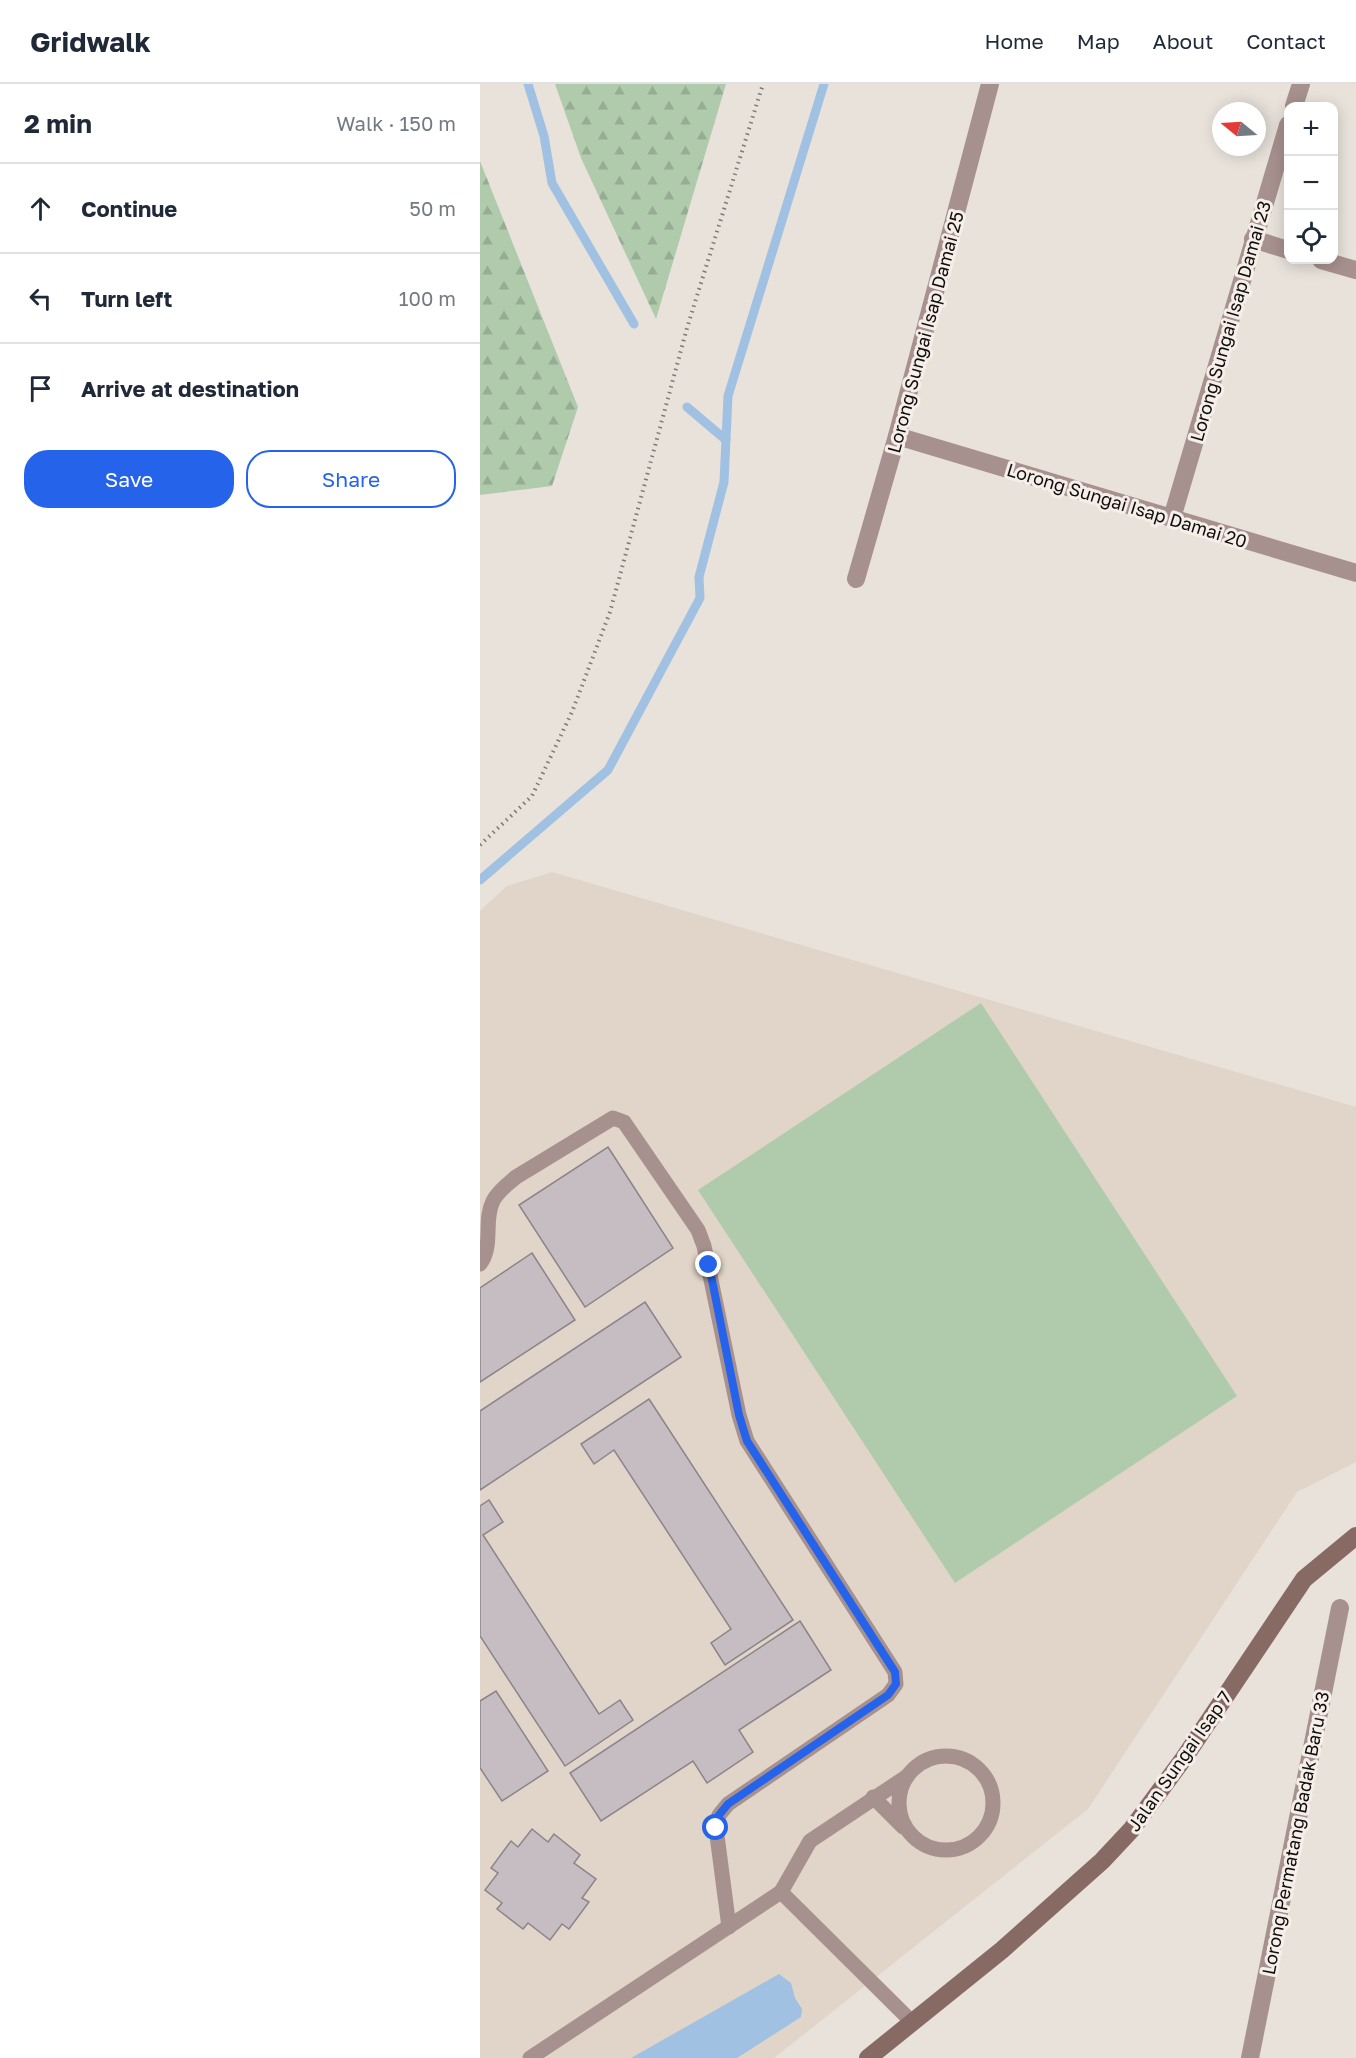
<!DOCTYPE html>
<meta charset="utf-8">
<style>
body{margin:0;font-family:"Golos Text",sans-serif;background:#f6f6f7;color:#1f2937}
.controls{position:absolute;right:18px;top:18px;display:grid;overflow:hidden;border-radius:12px;box-shadow:0 3px 15px #0003}
.controls button{width:54px;height:54px;display:grid;place-items:center;padding:0;border:0;border-bottom:2px solid #e0e1e3;background:#fff;color:#1f2937;font:30px sans-serif}
.compass{position:absolute;left:732px;top:18px;width:54px;height:54px;border-radius:50%;background:#fff;box-shadow:0 3px 15px #0003;rotate:288deg}
.stop{position:absolute;width:18px;height:18px;margin:-14px;border:4px solid #2563eb;border-radius:50%;background:#fff}
.stop.end{background:#2563eb;border-color:#fff;box-shadow:0 2px 6px #0008}
.list{margin:0;padding:0;list-style:none}
h2{display:flex;justify-content:space-between;align-items:center;height:78px;margin:0;padding:0 24px;font-size:26px}
h2 small{font-size:20px;font-weight:400;color:#747a83}
.list li{display:grid;grid-template-columns:39px 1fr auto;gap:18px;align-items:center;box-sizing:border-box;height:90px;padding:0 24px;border-top:2px solid #e0e1e3}
.list b{display:block;font-size:22px;white-space:nowrap}
.list em{font-size:20px;font-style:normal;color:#747a83}
.actions{display:flex;gap:12px;padding:18px 24px}
.actions a{flex:1;padding:14px 0;border:2px solid #2563eb;border-radius:24px;text-align:center;font-size:21px;color:#2563eb}
.actions .main{background:#2563eb;color:#fff}
.icon{flex:none;width:33px;height:33px;fill:none;stroke:currentColor;stroke-width:2;stroke-linecap:round;stroke-linejoin:round}
.map{position:relative;flex:none;width:876px;height:1974px;overflow:hidden}
header{display:flex;align-items:center;gap:36px;box-sizing:border-box;height:84px;padding:0 30px;background:#fff;border-bottom:2px solid #e0e1e3}
header strong{font-size:28px}
nav{display:flex;gap:33px;margin-inline-start:auto;font-size:21px}
main{display:flex}
aside{flex:1;background:#fff}
.map>svg:first-child{display:block}
.built{fill:#e0d5c8}
.forest{fill:url(#forest-firs)}
.pitch{fill:#b0cbac}
.water{fill:#a1c1e3}
.lines{fill:none;stroke-linecap:round;stroke-linejoin:round}
.stream{stroke:#a1c1e3;stroke-width:9}
.building{fill:#c5bdc2;stroke:#8c8489;stroke-width:1.5}
.path{stroke:#7e7a75;stroke-width:4;stroke-dasharray:1.5 4.5;stroke-linecap:butt}
.lane{stroke:#a7918e;stroke-width:15}
.street{stroke:#a7918e;stroke-width:18}
.secondary{stroke:#886a65;stroke-width:18}
.route{stroke:#2563eb;stroke-width:8}
.labels{text-anchor:middle;dominant-baseline:central;stroke-width:6;stroke-linejoin:round;paint-order:stroke}
.street-label{font-size:18px;fill:#100e0c;stroke:#f6efe9}
</style>
<header>
<strong>Gridwalk</strong>
<nav><a>Home</a><a>Map</a><a>About</a><a>Contact</a></nav>
</header>
<main>
<aside>
<h2>2 min<small>Walk · 150 m</small></h2>
<ul class="list">
<li><svg class="icon" aria-label="ahead" viewBox="0 0 24 24"><path d="M12 20V5M6 11l6-6 6 6"/></svg><div><b>Continue</b></div><em>50 m</em></li>
<li><svg class="icon" aria-label="left" viewBox="0 0 24 24"><path d="M17 20v-9H6M10 6l-5 5 5 5"/></svg><div><b>Turn left</b></div><em>100 m</em></li>
<li><svg class="icon" aria-label="arrive" viewBox="0 0 24 24"><path d="M6 21V4h12l-3 4 3 4H6"/></svg><div><b>Arrive at destination</b></div></li>
</ul>
<div class="actions"><a class="main">Save</a><a>Share</a></div>
</aside>
<div class="map">
<svg width="876" height="1974" viewBox="0 0 876 1974">
<defs>
<pattern id="forest-firs" width="22" height="20" patternUnits="userSpaceOnUse" patternTransform="scale(1.5)"><rect width="22" height="20" fill="#b0cbac"/><path d="M5 1l3.5 6h-7zM16 11l3.5 6h-7z" fill="#96ad93"/></pattern>
</defs>
<rect width="100%" height="100%" fill="#e8e2db"/>
<path class="built" d="M 72,788 L 876,1023 L 876,1378 L 817,1408 L 608,1725 L 294,1974 L 0,1974 L 0,827 L 27,802 Z"/>
<g class="forest">
<path d="M 75,0 L 246,0 L 176,235 L 101,74 Z"/>
<path d="M 0,77 L 98,323 L 72,402 L 0,411 Z"/>
</g>
<path class="pitch" d="M 501,919 L 757,1312 L 475,1499 L 218,1106 Z"/>
<path class="water" d="M 299,1890 L 311,1899 L 315,1914 L 322,1925 L 321,1933 L 257,1974 L 151,1974 Z"/>
<g class="lines">
<g class="stream">
<path d="M 48,0 L 64,52 L 72,99 L 154,240"/>
<path d="M 207,323 L 246,356"/>
<path d="M 0,796 L 128,686 L 220,514 L 219,493 L 244,398 L 248,312 L 344,0"/>
</g>
</g>
<g class="building">
<path d="M 128,1063 L 193,1164 L 105,1223 L 39,1121 Z"/>
<path d="M 52,1169 L 95,1236 L 0,1298 L 0,1204 Z"/>
<path d="M 165,1218 L 201,1273 L 0,1406 L 0,1327 Z"/>
<path d="M 169,1315 L 313,1536 L 245,1581 L 231,1559 L 251,1545 L 134,1366 L 114,1380 L 101,1360 Z"/>
<path d="M 9,1416 L 23,1438 L 3,1451 L 119,1630 L 140,1616 L 153,1636 L 85,1682 L 0,1552 L 0,1422 Z"/>
<path d="M 320,1537 L 351,1586 L 259,1646 L 273,1668 L 227,1699 L 213,1677 L 121,1737 L 90,1689 Z"/>
<path d="M 16,1607 L 68,1687 L 22,1717 L 0,1684 L 0,1617 Z"/>
<path d="M 52,1745 L 68,1758 L 74,1750 L 100,1771 L 94,1779 L 116,1795 L 102,1814 L 109,1818 L 89,1845 L 82,1840 L 70,1856 L 48,1839 L 43,1845 L 17,1825 L 22,1819 L 5,1806 L 18,1789 L 11,1784 L 31,1757 L 38,1763 Z"/>
</g>
<g class="lines">
<path class="path" d="M 0,761 L 52,712 L 92,628 L 130,528 L 207,244 L 283,0"/>
<g class="lane">
<path d="M 0,1180 C 14,1161 3,1137 13,1117 C 18,1107 28,1100 36,1093 L 133,1034 L 144,1038 L 218,1146 L 224,1162 L 259,1331 L 267,1357 L 415,1588 L 416,1600 L 408,1611 L 248,1720 L 239,1731 L 236,1744 L 249,1843"/>
<circle cx="466" cy="1719" r="47"/>
<path d="M 393,1713 L 423,1743"/>
<path d="M 301,1808 L 330,1757 L 426,1693"/>
<path d="M 50,1974 L 301,1808 L 433,1939"/>
</g>
<g class="street">
<path d="M 814,22 L 821,0"/>
<path d="M 773,155 L 808,166"/>
<path d="M 841,176 L 876,186"/>
<path d="M 417,352 L 876,489"/>
<path d="M 692,434 L 808,41"/>
<path d="M 376,495 L 417,352 L 510,0"/>
<path d="M 770,1974 L 860,1524"/>
</g>
<path class="secondary" d="M 388,1974 L 522,1866 L 622,1777 L 651,1746 L 704,1674 L 824,1495 L 876,1452"/>
</g>
<g class="lines">
<path class="route" d="M 229,1181 L 259,1331 L 267,1357 L 415,1588 L 416,1600 L 408,1611 L 248,1720 L 239,1731 L 236,1744"/>
</g>
<g class="labels">
<g class="street-label">
<text transform="translate(750 237) rotate(-74)">Lorong Sungai Isap Damai 23</text>
<text transform="translate(445 248) rotate(-75)">Lorong Sungai Isap Damai 25</text>
<text transform="translate(647 421) rotate(17)">Lorong Sungai Isap Damai 20</text>
<text transform="translate(699 1677) rotate(-55)">Jalan Sungai Isap 7</text>
<text transform="translate(815 1749) rotate(-79)">Lorong Permatang Badak Baru 33</text>
</g>
</g>
</svg>
<div class="controls">
<button>+</button>
<button>−</button>
<button><svg class="icon" aria-label="locate" viewBox="0 0 24 24"><circle cx="12" cy="12" r="6"/><path d="M12 2v4M12 18v4M2 12h4M18 12h4"/></svg></button>
</div>
<svg class="compass" viewBox="-18 -18 36 36"><path d="M0-13l5 13h-10z" fill="#e53935"/><path d="M0 13l5-13h-10z" fill="#747a83"/></svg>
<div class="stop" style="left:236px;top:1744px"></div>
<div class="stop end" style="left:229px;top:1181px"></div>
</div>
</main>
